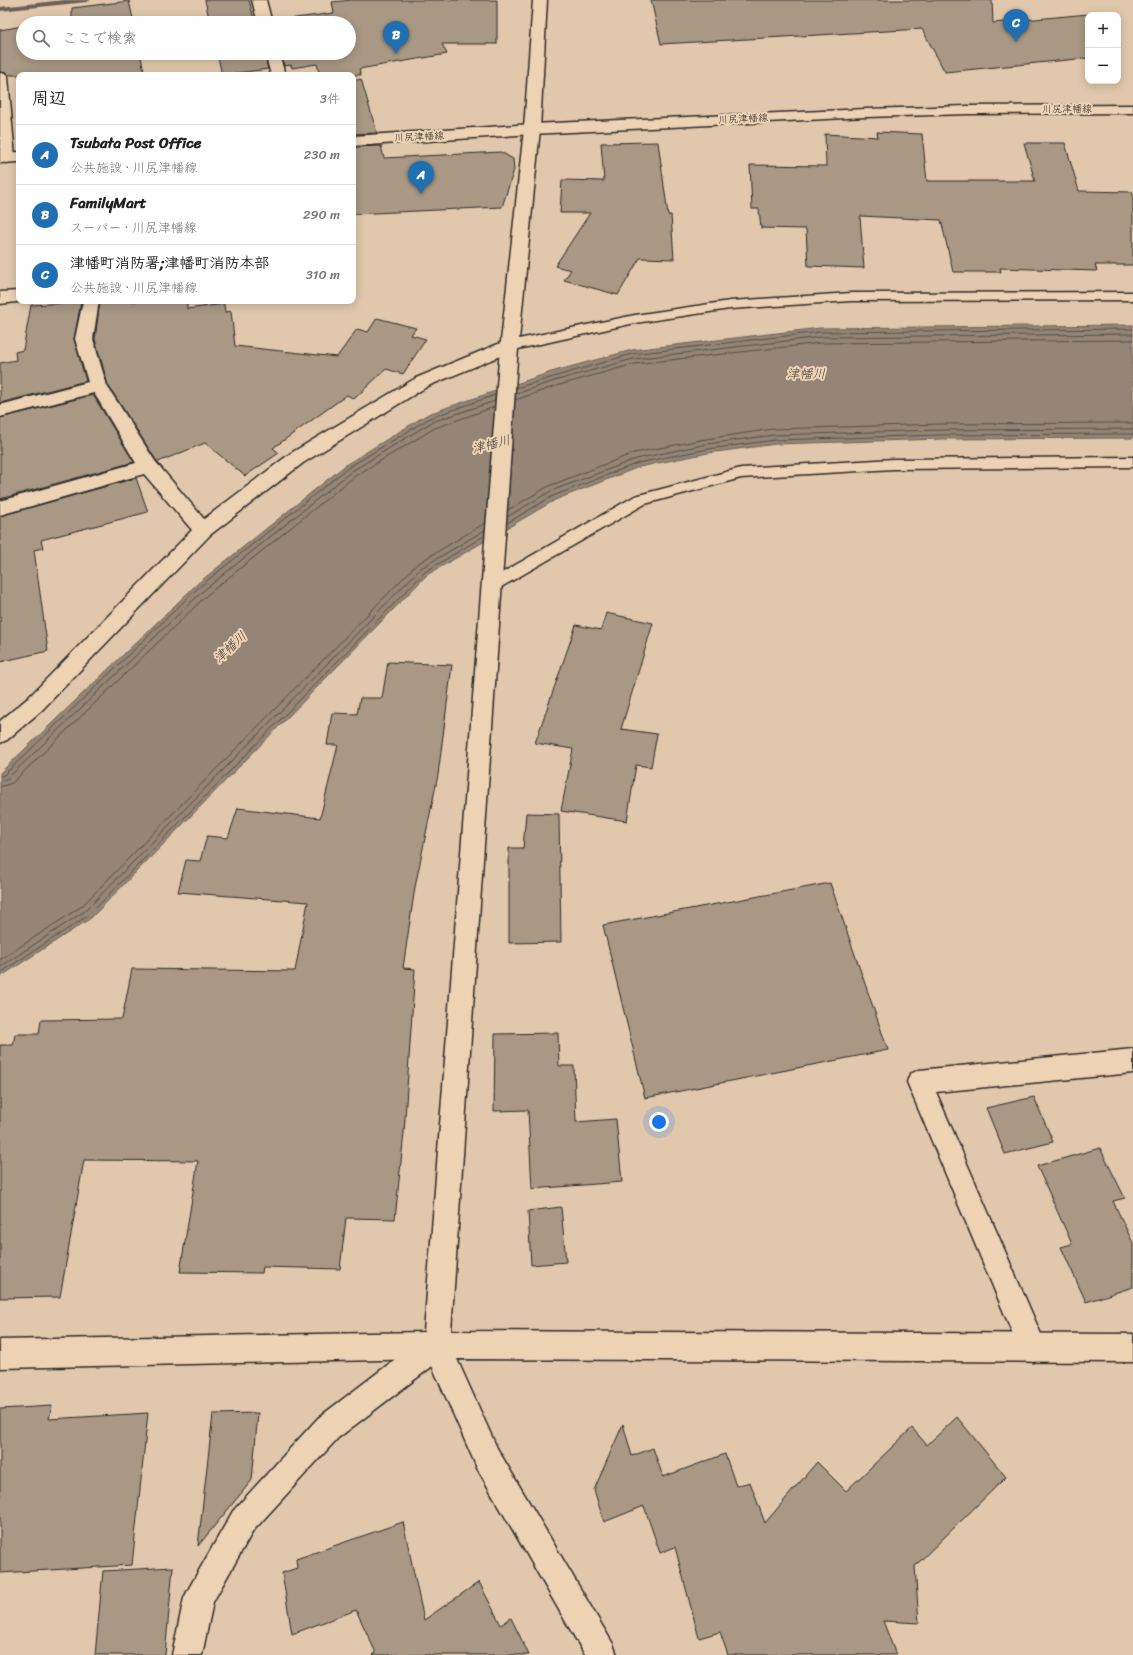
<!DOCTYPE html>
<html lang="ja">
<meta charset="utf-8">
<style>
body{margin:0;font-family:Sriracha,"Klee One",sans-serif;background:#f6f6f6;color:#222}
.controls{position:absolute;right:12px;top:12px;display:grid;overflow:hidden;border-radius:8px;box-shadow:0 2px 10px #0003}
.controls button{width:36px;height:36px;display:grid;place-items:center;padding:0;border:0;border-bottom:1px solid #e0e0e0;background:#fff;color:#222;font:20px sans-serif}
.you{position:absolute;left:659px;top:1122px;width:14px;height:14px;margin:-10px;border:3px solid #fff;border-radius:50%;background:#1a73e8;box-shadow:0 0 0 6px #1a73e833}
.badge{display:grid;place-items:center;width:26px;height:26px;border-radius:50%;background:#1f6fb2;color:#fff;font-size:13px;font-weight:700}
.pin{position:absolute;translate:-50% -33px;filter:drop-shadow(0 1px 2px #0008)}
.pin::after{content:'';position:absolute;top:21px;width:14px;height:12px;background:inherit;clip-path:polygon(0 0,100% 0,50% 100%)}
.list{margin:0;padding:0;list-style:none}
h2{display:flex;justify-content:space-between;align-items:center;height:52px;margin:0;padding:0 16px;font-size:17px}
h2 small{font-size:13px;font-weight:400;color:#767676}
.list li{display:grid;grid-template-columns:26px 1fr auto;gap:12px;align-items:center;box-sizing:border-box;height:60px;padding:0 16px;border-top:1px solid #e0e0e0}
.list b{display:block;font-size:15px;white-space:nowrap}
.list p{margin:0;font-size:13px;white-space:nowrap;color:#767676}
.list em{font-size:13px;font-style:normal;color:#767676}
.icon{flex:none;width:22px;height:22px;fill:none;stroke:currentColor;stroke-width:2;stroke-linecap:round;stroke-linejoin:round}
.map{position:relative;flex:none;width:1133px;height:1655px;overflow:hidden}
.search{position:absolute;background:#fff;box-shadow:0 2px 10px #0003;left:16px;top:16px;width:340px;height:44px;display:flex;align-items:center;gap:10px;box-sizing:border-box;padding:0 14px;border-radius:22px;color:#767676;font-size:15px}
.panel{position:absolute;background:#fff;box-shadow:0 2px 10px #0003;left:16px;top:72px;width:340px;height:232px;border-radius:8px}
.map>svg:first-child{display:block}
.water{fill:#948576;stroke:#6a6158}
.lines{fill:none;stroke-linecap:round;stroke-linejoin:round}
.shore{stroke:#554f49;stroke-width:1}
.stream{fill:#6a6158;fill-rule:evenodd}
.building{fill:#a89884;stroke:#2b2b2b}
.service-casing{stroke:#2b2b2b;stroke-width:3}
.minor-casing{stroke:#2b2b2b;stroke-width:3}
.tertiary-casing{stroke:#2b2b2b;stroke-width:3}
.secondary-casing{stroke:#2b2b2b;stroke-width:3}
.service{fill:#edd2b4;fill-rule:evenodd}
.minor{fill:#edd2b4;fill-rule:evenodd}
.tertiary{fill:#edd2b4;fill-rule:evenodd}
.secondary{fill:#edd2b4;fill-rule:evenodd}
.labels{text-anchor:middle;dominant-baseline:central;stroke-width:4;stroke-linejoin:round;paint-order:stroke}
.far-street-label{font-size:10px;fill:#2b2b2b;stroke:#edd2b4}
.water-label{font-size:13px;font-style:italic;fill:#45423e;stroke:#edd2b4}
</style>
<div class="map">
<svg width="1133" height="1655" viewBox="0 0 1133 1655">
<rect width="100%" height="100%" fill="#e1c8ac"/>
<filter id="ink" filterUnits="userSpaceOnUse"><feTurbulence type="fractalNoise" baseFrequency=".025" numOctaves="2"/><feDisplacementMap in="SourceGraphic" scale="8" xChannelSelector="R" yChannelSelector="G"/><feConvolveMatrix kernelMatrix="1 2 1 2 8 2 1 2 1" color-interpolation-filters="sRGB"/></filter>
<g filter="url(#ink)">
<path class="water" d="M 1133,325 L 1133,438 L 942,439 L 776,444 L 708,453 L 639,467 L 555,500 L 427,575 L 91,918 L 0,977 L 0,773 L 197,584 L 347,464 L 428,414 L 551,372 L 632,350 L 820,328 Z"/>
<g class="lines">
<g class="shore">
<path d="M 516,388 L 632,354 L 820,332 L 1133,329"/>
<path d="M 516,394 L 554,381 L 633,359 L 821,337 L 1133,334"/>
<path d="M 515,400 L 556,386 L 634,364 L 821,343 L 1133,340"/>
<path d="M 508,510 L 549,486 L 634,453 L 706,439 L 773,429 L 942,424 L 1133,423"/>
<path d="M 507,517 L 551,491 L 636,459 L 707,444 L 774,435 L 942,430 L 1133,429"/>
<path d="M 507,523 L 553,496 L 638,463 L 708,449 L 775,440 L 942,435 L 1133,434"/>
<path d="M 0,776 L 4,775 L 199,587 L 349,467 L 430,418 L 495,395"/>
<path d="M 0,781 L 8,778 L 203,591 L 352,471 L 432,422 L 495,401"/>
<path d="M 0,787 L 12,783 L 207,595 L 355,476 L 435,428 L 494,407"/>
<path d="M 0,960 L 82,906 L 417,564 L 485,523"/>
<path d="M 0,967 L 85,911 L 421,568 L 485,530"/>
<path d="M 0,973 L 89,915 L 425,572 L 484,536"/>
</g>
<path class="stream" d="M 65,0 L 91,0 L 87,2 L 0,11 L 0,7 Z"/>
</g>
<g class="building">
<path d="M 205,0 L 249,0 L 255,23 L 256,23 L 210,23 Z"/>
<path d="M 352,0 L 497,0 L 497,44 L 442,44 L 447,54 L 359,69 L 361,75 L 320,75 L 317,64 L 292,68 L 291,65 L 284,66 L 281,53 L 349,53 L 349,23 L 273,23 L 273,21 L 334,13 L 332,2 Z"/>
<path d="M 651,0 L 992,0 L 993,23 L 1088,14 L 1088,58 L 945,72 L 922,29 L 661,44 Z"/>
<path d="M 129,1 L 134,23 L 45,23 L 72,19 L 72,8 Z"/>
<path d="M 23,26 L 23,53 L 140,53 L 145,75 L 8,75 L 6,73 L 0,72 L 0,30 Z"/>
<path d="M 217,53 L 264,53 L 268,69 L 222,75 Z"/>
<path d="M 361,79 L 377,133 L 353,134 L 353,81 Z"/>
<path d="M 877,132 L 922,134 L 927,181 L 1035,181 L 1024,143 L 1065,143 L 1079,191 L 1133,192 L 1133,265 L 1095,265 L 1097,271 L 1000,268 L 1001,272 L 953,272 L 941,220 L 860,216 L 864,268 L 808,266 L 806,229 L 761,228 L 759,209 L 752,209 L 750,165 L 826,166 L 825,134 L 878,137 Z"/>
<path d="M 658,142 L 668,215 L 671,215 L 674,259 L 640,258 L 618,295 L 564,280 L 571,270 L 555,266 L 590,213 L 560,213 L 562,180 L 604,181 L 601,143 Z"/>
<path d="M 381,146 L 384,158 L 501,152 L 513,159 L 514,170 L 502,207 L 353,214 L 353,147 Z"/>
<path d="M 100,301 L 187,301 L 187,309 L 224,304 L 225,312 L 231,311 L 235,346 L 337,357 L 357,329 L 368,332 L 377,318 L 416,328 L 411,335 L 426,339 L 403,374 L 386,369 L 354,399 L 347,395 L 273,448 L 279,453 L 245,476 L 205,443 L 158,462 L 156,460 L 108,385 L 95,339 Z"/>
<path d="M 81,302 L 74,339 L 86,381 L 0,403 L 0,363 L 16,360 L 15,352 L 23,350 L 31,305 Z"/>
<path d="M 93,395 L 134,462 L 0,499 L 0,418 Z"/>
<path d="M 136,478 L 148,512 L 41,540 L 43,548 L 34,550 L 48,651 L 0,662 L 0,516 Z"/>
<path d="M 606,613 L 653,623 L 621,729 L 657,734 L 651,767 L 636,765 L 627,821 L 561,811 L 573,749 L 535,743 L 576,625 L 601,630 Z"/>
<path d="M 388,662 L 452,665 L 438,775 L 415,887 L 403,968 L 415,969 L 404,1133 L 395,1219 L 346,1218 L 340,1269 L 263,1267 L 262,1273 L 180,1272 L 198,1161 L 84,1160 L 60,1297 L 0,1298 L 0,1045 L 13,1045 L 15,1034 L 39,1034 L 41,1020 L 122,1019 L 132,969 L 295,971 L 308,902 L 178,892 L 186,860 L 200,861 L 207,836 L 228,838 L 238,808 L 320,818 L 338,745 L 327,745 L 332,713 L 357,714 L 360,698 L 382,698 Z"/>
<path d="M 526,813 L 559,814 L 561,942 L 509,943 L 509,848 L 523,848 Z"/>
<path d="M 830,883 L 888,1050 L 645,1098 L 603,925 Z"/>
<path d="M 558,1033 L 559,1066 L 574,1066 L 576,1122 L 616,1119 L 622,1182 L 532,1189 L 528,1110 L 494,1111 L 495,1034 Z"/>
<path d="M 1034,1097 L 1053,1142 L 1005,1154 L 986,1108 Z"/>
<path d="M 1100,1148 L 1125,1198 L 1113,1201 L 1133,1243 L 1133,1287 L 1086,1302 L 1061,1247 L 1072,1244 L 1037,1166 Z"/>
<path d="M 561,1207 L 566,1262 L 531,1265 L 528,1211 Z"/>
<path d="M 52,1406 L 49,1419 L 148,1413 L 132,1565 L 0,1573 L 0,1409 Z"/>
<path d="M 258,1413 L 252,1480 L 198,1546 L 213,1414 Z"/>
<path d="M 957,1417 L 1006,1477 L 915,1566 L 919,1623 L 883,1621 L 896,1655 L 728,1655 L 720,1632 L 699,1638 L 675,1547 L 660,1553 L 644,1506 L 604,1522 L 594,1490 L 623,1424 L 632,1456 L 653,1448 L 663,1477 L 725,1454 L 736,1486 L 750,1482 L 765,1523 L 817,1462 L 846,1491 L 912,1428 L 927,1445 Z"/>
<path d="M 403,1522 L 424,1620 L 479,1582 L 501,1625 L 511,1618 L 529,1655 L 373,1655 L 376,1653 L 356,1610 L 292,1634 L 282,1573 L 297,1568 L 296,1559 Z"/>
<path d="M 173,1567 L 165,1655 L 95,1655 L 103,1571 Z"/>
</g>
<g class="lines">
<g class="service-casing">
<g id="service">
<path d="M 1133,292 L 1133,300 L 851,301 L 730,309 L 635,323 L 509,351 L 504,349 L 502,346 L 504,343 L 509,341 L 635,315 L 730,301 L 851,293 Z"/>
<path d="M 1133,457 L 1133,467 L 894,469 L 741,478 L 645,504 L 496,590 L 491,592 L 486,590 L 483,586 L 486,582 L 635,496 L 741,468 L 894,459 Z"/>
</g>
</g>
<g class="minor-casing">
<g id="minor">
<path d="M 252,0 L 266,0 L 272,23 L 258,23 Z"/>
<path d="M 265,53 L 279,53 L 285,75 L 271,75 Z"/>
<path d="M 0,73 L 6,74 L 8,77 L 15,158 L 12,161 L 7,163 L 2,161 L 0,159 Z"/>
<path d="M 19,291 L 19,301 L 25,301 L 0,304 L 0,292 Z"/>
<path d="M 83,301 L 99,301 L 93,339 L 107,386 L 155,461 L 204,519 L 291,453 L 416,378 L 503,342 L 509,340 L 515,342 L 518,346 L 515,350 L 428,386 L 303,463 L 210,535 L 42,710 L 7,740 L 0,743 L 0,721 L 28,698 L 192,530 L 144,474 L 0,515 L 0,501 L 136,463 L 94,393 L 0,417 L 0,405 L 88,382 L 75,339 Z"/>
<path d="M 1133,1049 L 1133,1073 L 936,1092 L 1047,1348 L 1043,1358 L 1033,1362 L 1023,1358 L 907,1082 L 910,1074 L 919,1070 Z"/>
<path d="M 437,1331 L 447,1335 L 451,1345 L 447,1355 L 338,1438 L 253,1531 L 213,1602 L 202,1655 L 172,1655 L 184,1598 L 189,1588 L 233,1511 L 318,1418 L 427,1335 Z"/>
</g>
</g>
<g class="tertiary-casing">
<path id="tertiary" d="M 533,0 L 547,0 L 540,129 L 517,360 L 451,1331 L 1133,1334 L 1133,1362 L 457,1359 L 497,1448 L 613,1644 L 617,1655 L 585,1655 L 477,1468 L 429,1359 L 0,1368 L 0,1340 L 424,1332 L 499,360 L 524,129 Z"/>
</g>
<g class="secondary-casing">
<g id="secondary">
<path d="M 1133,105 L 1133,113 L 968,114 L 866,117 L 532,134 L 353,146 L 353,136 L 532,124 L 866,109 L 968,106 Z"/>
<path d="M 19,152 L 19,162 L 0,163 L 0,153 Z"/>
</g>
</g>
<use href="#service" class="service"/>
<use href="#minor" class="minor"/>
<use href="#tertiary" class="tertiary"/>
<use href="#secondary" class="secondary"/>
</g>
</g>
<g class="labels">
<g class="far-street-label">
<text x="1067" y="109">川尻津幡線</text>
<text transform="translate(743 119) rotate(-3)">川尻津幡線</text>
<text transform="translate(419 137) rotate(-3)">川尻津幡線</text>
</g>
<g class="water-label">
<text x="806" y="373">津幡川</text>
<text transform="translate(491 444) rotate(-14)">津幡川</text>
<text transform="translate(230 647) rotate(-43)">津幡川</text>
</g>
</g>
</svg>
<div class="controls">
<button>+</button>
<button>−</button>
</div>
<div class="you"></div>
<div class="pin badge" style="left:421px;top:194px">A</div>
<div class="pin badge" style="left:396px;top:54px">B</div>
<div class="pin badge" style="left:1016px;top:42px">C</div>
<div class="search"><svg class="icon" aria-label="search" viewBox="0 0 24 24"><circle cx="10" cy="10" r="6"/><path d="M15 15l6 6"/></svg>ここで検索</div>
<section class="panel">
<h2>周辺<small>3件</small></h2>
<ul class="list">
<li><span class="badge">A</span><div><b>Tsubata Post Office</b><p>公共施設 · 川尻津幡線</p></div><em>230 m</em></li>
<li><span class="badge">B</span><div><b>FamilyMart</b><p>スーパー · 川尻津幡線</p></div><em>290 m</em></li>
<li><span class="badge">C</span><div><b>津幡町消防署;津幡町消防本部</b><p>公共施設 · 川尻津幡線</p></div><em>310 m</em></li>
</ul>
</section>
</div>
